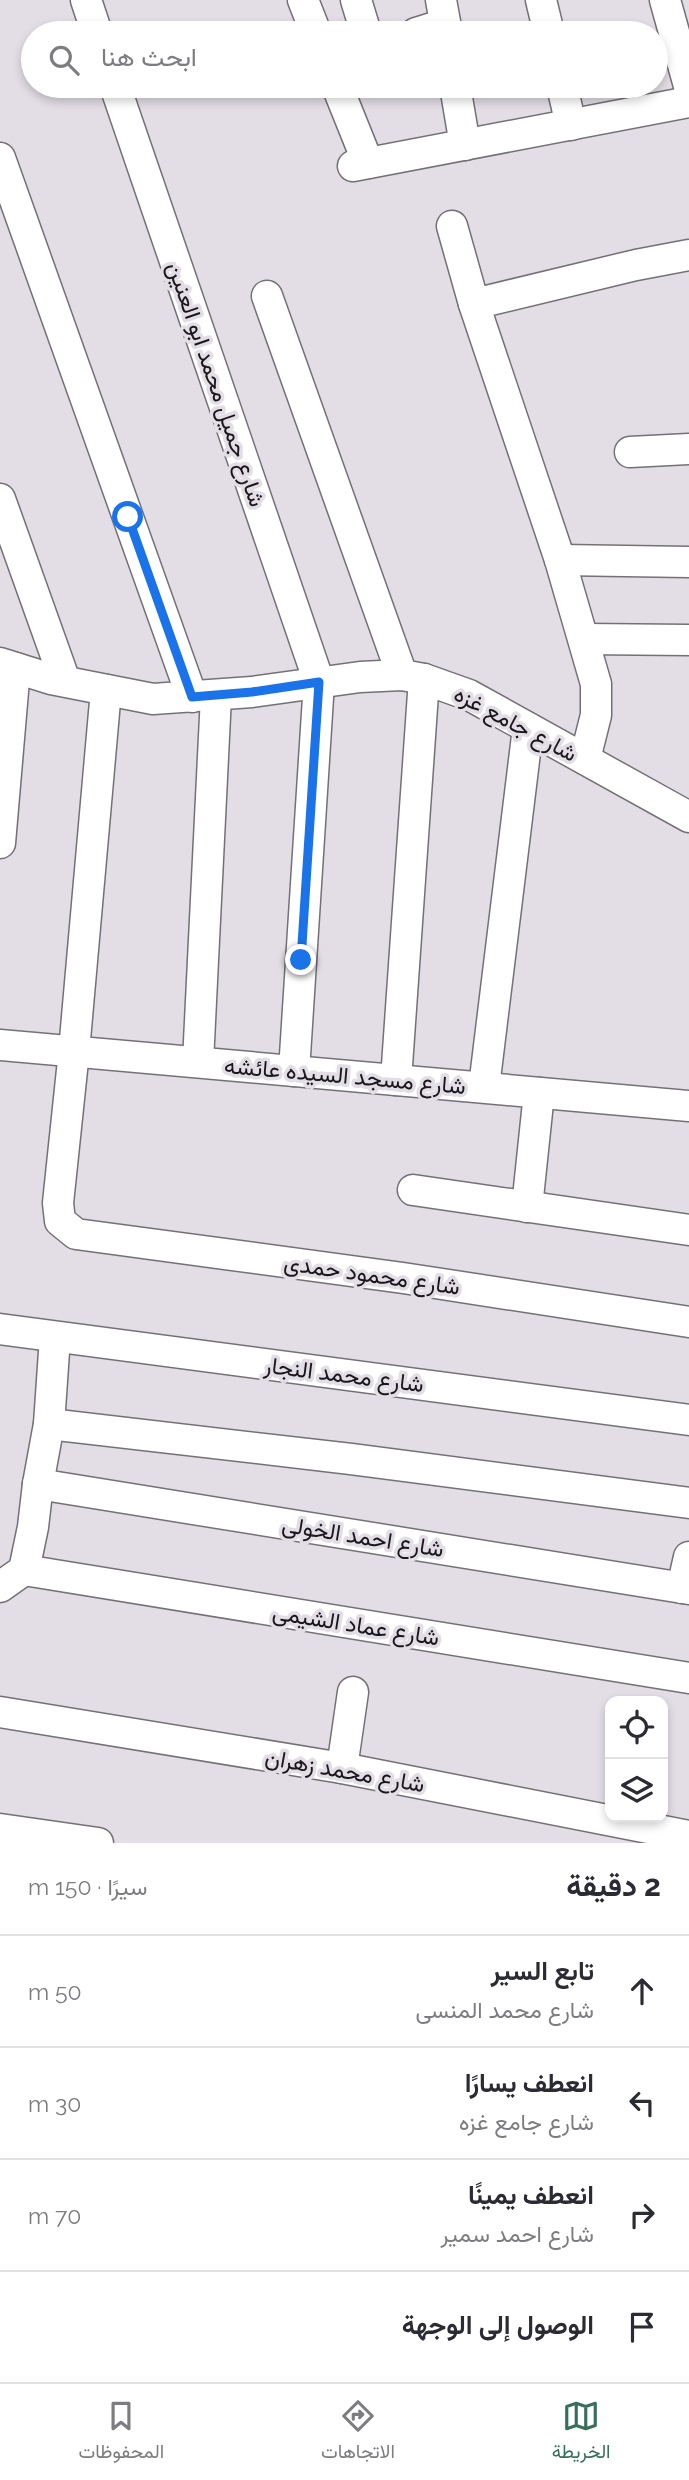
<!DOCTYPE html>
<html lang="ar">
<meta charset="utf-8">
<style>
body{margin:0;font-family:Raleway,Vazirmatn,sans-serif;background:#f2f2f3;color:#2b2b33;direction:rtl}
.controls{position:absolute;right:21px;bottom:21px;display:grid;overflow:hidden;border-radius:14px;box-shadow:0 4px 10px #0003}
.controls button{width:63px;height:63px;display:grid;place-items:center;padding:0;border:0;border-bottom:2px solid #e1e1e2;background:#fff;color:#2b2b33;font:35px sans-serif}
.stop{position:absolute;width:21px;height:21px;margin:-16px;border:5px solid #1a73e8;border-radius:50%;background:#fff}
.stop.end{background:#1a73e8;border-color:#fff;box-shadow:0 2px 7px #0008}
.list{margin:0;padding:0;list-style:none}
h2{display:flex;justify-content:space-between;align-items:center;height:91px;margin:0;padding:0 28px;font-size:30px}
h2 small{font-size:23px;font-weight:400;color:#7c7c81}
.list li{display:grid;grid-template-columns:46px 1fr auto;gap:21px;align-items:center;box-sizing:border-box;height:112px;padding:0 28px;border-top:2px solid #e1e1e2}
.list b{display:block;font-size:26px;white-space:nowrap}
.list p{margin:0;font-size:23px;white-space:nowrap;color:#7c7c81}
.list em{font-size:23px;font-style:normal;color:#7c7c81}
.icon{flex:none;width:38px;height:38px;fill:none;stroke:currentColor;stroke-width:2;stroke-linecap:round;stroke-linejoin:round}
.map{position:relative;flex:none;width:689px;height:1843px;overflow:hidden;direction:ltr}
.search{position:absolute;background:#fff;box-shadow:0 4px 10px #0003;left:21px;right:21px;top:21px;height:77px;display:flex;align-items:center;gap:18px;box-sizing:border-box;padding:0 24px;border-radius:38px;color:#7c7c81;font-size:26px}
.sheet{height:539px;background:#fff}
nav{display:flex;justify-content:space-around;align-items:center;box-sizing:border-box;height:98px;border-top:2px solid #e1e1e2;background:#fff;font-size:19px;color:#7c7c81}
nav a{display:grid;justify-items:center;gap:4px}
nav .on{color:#36705a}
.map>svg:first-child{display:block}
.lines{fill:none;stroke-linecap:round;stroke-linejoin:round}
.minor-casing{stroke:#757077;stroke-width:33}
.minor{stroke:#fff;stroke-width:30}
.route{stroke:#1a73e8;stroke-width:9}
.labels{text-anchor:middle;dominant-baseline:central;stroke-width:7;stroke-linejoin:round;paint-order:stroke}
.street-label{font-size:23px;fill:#19171a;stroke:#e3dde5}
</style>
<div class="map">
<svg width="689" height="1843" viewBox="0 0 689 1843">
<rect width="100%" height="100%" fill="#e3dde5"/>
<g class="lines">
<g class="minor-casing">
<g id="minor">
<path d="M 86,0 L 97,33"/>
<path d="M 303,0 L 316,33"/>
<path d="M 356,0 L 366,33"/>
<path d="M 441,0 L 447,33"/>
<path d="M 541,0 L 549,33"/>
<path d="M 665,0 L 689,86"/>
<path d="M 416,33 L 445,24"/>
<path d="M 115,86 L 319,682 L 294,1071"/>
<path d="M 337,86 L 368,163"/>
<path d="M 455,86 L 465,145"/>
<path d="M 562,86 L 571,125"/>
<path d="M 0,158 L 192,697"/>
<path d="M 353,166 L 689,102"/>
<path d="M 452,226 L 474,304 L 560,560 L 596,684 L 596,715 L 585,759"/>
<path d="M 267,296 L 402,675"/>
<path d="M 474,304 L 636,265 L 689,255"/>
<path d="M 630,452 L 689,449"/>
<path d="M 0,499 L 65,681"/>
<path d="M 560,560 L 689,562"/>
<path d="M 584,639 L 689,640"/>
<path d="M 0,663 L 51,679 L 153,699 L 252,692 L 360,677 L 402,675 L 424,679 L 469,695 L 689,817"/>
<path d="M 106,690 L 74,1051 L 58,1203 L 60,1221 L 76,1234 L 403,1278 L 689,1322"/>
<path d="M 0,843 L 15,668"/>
<path d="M 0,1045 L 689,1106"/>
<path d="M 198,1062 L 216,696"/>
<path d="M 396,1080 L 424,679"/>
<path d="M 484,1087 L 528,728"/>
<path d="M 413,1190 L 689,1230"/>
<path d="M 527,1207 L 539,1093"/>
<path d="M 0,1329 L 689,1420"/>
<path d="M 49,1424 L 351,1459 L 689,1503"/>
<path d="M 38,1484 L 689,1589"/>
<path d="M 24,1570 L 689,1678"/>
<path d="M 0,1587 L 24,1570 L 33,1527 L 38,1484 L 49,1424 L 55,1337"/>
<path d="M 682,1588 L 689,1557"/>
<path d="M 0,1712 L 342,1768 L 689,1836"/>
<path d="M 342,1768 L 353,1692"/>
<path d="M 0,1829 L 98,1843"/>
</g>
</g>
<use href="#minor" class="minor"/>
</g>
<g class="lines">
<path class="route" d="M 128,517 L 192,697 L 252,692 L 319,682 L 301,960"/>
</g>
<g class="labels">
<g class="street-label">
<text transform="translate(217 384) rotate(71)">شارع جميل محمد ابو العنين</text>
<text transform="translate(516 723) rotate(28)">شارع جامع غزه</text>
<text transform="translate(345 1075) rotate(5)">شارع مسجد السيده عائشه</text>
<text transform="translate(372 1274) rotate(8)">شارع محمود حمدى</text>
<text transform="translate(344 1374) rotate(7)">شارع محمد النجار</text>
<text transform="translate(363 1536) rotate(9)">شارع احمد الخولى</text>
<text transform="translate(356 1624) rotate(9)">شارع عماد الشيمى</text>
<text transform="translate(345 1770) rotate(10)">شارع محمد زهران</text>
</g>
</g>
</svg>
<div class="controls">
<button><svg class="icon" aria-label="locate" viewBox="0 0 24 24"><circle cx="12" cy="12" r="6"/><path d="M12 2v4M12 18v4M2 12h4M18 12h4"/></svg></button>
<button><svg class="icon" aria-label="layers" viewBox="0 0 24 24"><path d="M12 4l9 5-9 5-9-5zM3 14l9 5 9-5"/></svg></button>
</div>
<div class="stop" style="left:128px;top:517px"></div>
<div class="stop end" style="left:301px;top:960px"></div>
<div class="search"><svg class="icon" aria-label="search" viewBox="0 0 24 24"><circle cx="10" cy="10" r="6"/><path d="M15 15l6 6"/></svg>ابحث هنا</div>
</div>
<section class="sheet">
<h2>2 دقيقة<small>سيرًا · 150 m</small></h2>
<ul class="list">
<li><svg class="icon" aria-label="ahead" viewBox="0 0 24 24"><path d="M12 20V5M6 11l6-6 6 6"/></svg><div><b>تابع السير</b><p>شارع محمد المنسى</p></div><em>50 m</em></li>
<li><svg class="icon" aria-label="left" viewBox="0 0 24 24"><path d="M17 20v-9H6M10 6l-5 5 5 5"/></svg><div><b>انعطف يسارًا</b><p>شارع جامع غزه</p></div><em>30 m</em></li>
<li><svg class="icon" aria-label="right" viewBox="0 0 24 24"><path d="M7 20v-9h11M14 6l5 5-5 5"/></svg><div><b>انعطف يمينًا</b><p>شارع احمد سمير</p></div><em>70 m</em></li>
<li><svg class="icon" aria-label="arrive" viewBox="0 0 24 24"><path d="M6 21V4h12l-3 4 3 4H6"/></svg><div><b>الوصول إلى الوجهة</b></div></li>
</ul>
</section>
<nav>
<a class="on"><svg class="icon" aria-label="map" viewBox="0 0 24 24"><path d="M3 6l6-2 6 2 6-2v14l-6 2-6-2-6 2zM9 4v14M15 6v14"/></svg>الخريطة</a>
<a><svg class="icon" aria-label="directions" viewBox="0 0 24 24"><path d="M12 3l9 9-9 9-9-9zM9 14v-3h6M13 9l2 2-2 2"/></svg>الاتجاهات</a>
<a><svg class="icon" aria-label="saved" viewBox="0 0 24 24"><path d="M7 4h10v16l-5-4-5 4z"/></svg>المحفوظات</a>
</nav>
